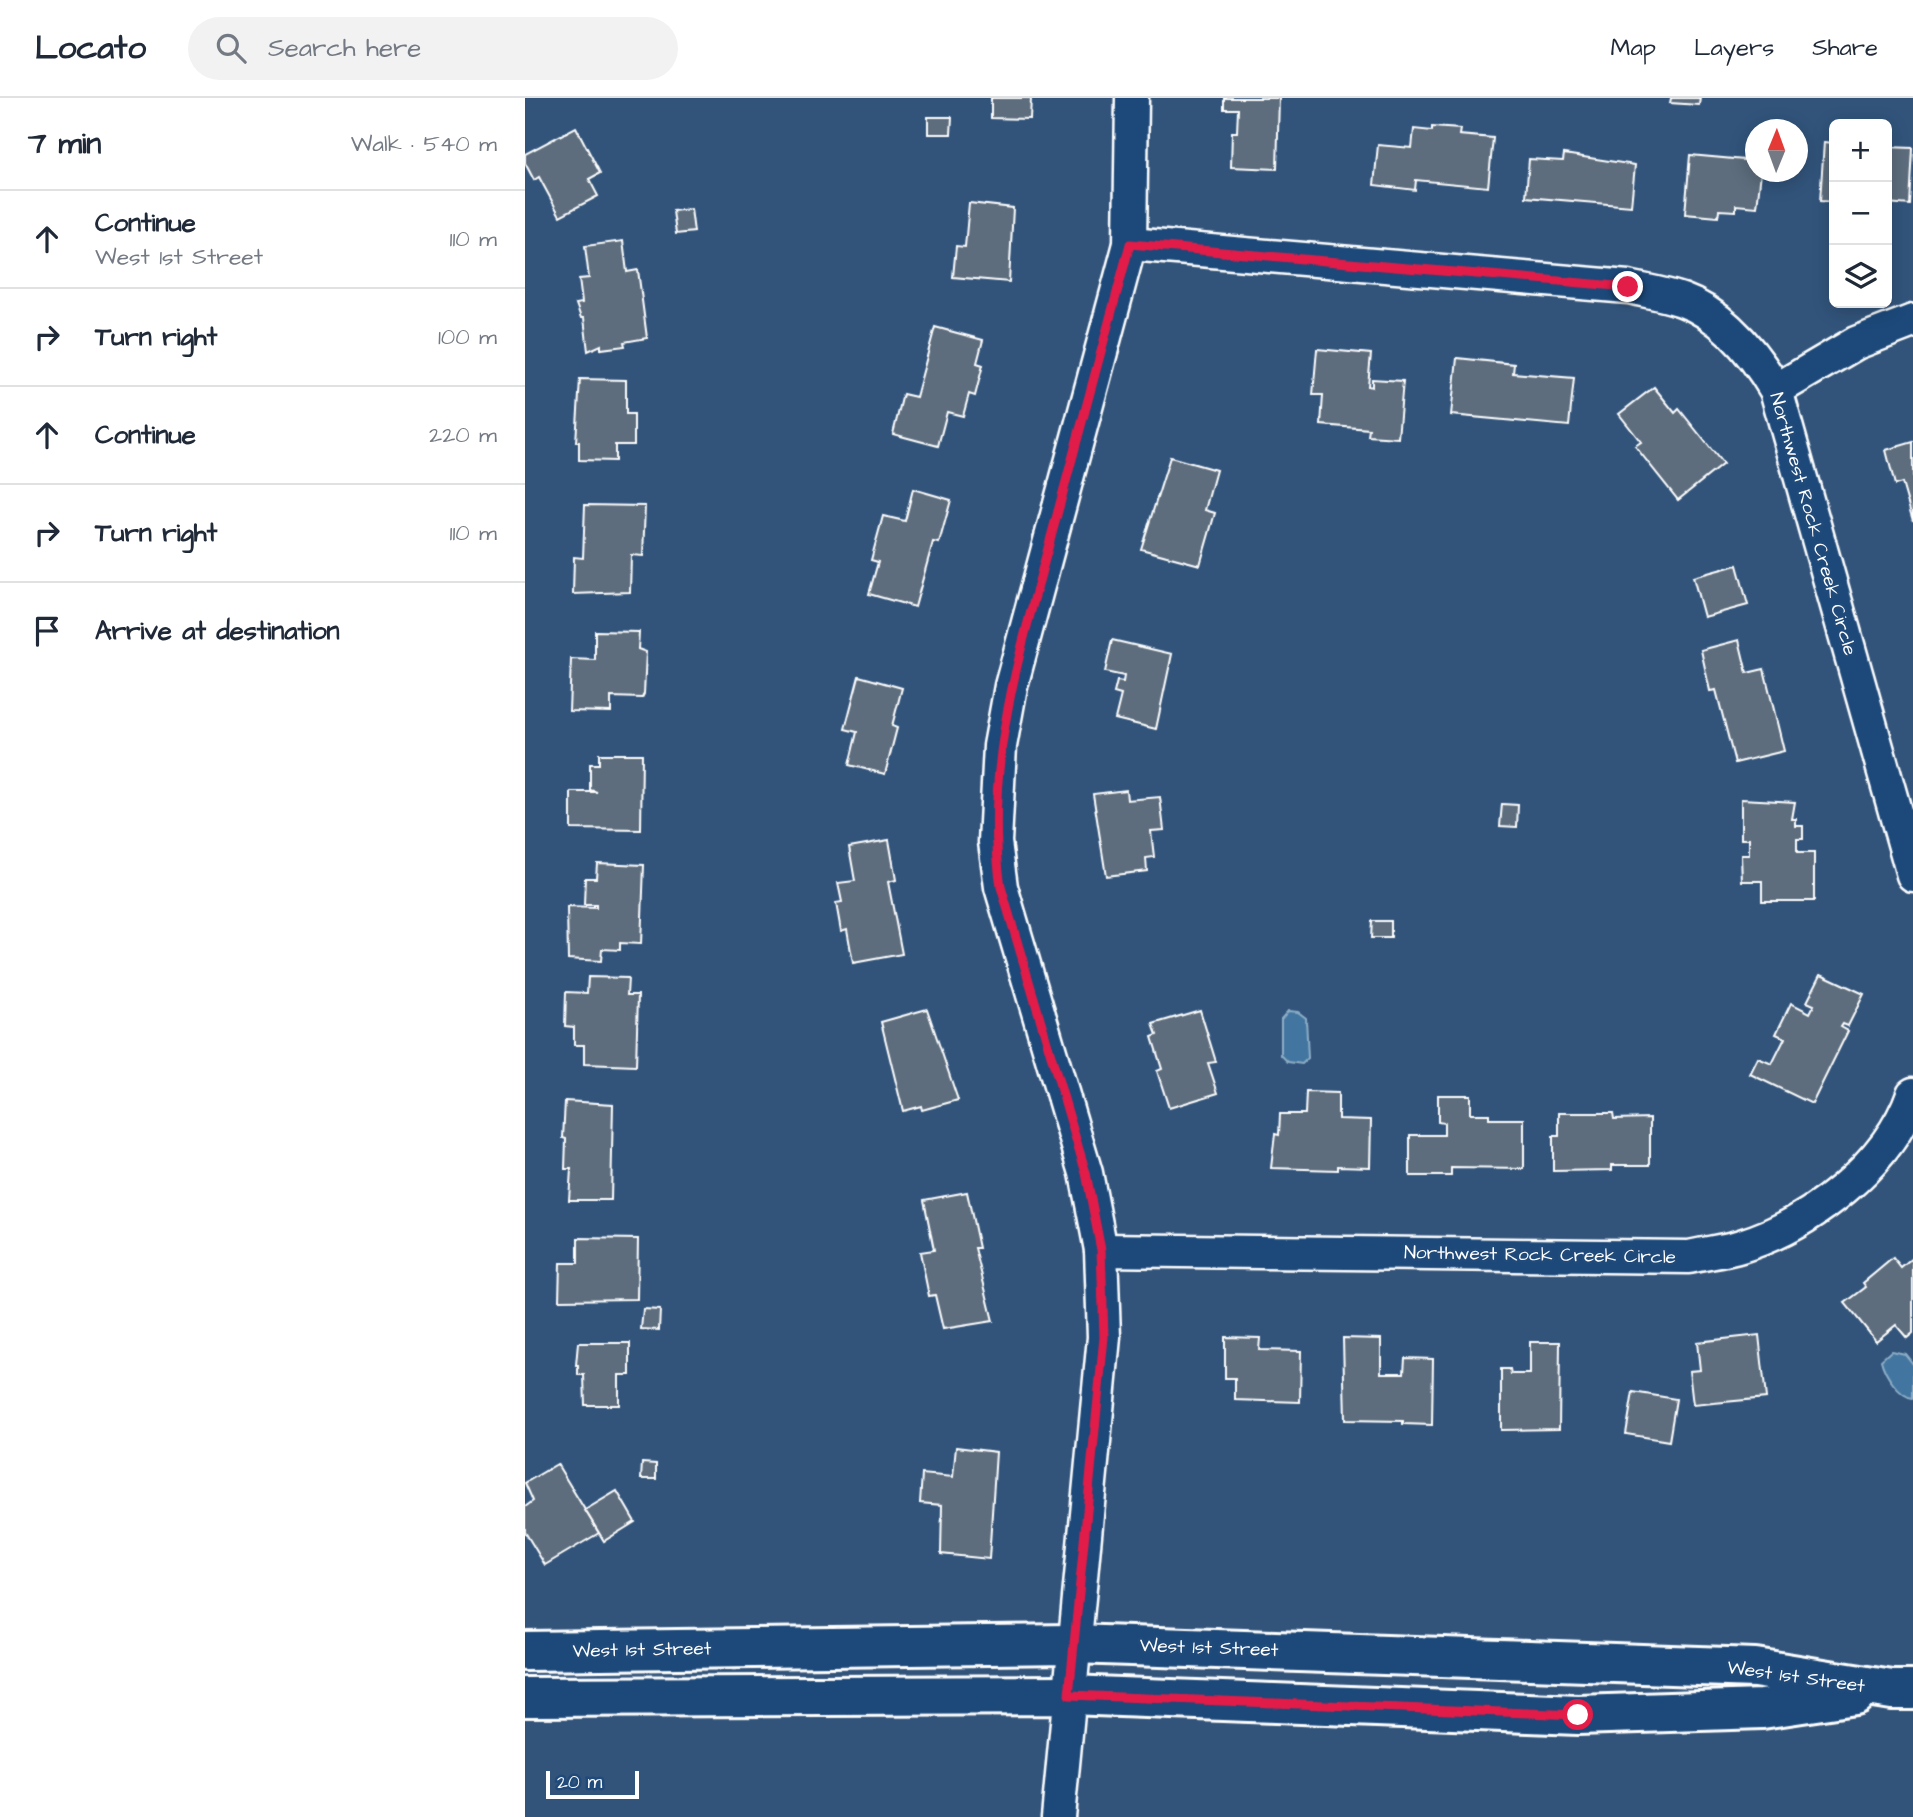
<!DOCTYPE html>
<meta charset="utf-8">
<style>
body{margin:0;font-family:"Architects Daughter",sans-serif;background:#f2f2f3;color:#1f2937}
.controls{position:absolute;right:21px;top:21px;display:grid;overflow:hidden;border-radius:10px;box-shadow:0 4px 18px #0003}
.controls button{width:63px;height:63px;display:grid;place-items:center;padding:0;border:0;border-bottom:2px solid #e0e1e3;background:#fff;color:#1f2937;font:35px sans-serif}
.compass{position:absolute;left:1220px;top:21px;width:63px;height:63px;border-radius:50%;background:#fff;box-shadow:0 4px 18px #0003;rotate:1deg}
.scale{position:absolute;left:21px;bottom:18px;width:93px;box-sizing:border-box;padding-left:7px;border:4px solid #fff;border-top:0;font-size:19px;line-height:24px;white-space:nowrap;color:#fff;-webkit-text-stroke:5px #1f4a7a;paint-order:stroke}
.stop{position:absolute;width:21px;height:21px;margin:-16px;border:5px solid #e11d48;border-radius:50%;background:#fff}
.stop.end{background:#e11d48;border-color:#fff;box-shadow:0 2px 7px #0008}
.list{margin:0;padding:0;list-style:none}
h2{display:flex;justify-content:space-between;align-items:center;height:91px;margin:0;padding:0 28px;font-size:30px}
h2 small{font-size:23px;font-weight:400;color:#747a83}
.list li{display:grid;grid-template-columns:46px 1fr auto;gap:21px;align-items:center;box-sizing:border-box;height:98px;padding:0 28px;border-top:2px solid #e0e1e3}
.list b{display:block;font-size:26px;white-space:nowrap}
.list p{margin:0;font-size:23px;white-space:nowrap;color:#747a83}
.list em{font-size:23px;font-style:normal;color:#747a83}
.icon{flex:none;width:38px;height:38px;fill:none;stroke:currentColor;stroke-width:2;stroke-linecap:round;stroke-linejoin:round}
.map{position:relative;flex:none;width:1388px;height:1719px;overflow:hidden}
header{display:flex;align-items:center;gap:42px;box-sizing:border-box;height:98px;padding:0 35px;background:#fff;border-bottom:2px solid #e0e1e3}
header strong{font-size:33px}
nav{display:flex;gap:38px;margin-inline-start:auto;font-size:24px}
.search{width:490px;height:63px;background:#f2f2f3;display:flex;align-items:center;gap:18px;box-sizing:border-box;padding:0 24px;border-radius:38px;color:#747a83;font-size:26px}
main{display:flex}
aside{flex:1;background:#fff}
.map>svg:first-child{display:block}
.water{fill:#4376a0;stroke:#8eadc6;stroke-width:2}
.building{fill:#5d6d7d;stroke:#fff;stroke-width:2}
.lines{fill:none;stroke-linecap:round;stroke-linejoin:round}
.minor-casing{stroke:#fff;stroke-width:37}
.major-casing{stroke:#fff;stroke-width:44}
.minor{stroke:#1f4a7a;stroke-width:32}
.major{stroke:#1f4a7a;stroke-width:38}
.route{stroke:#e11d48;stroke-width:9}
.labels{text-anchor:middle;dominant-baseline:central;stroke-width:6;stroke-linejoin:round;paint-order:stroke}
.street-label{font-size:19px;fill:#fff;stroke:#1f4a7a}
</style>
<header>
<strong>Locato</strong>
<div class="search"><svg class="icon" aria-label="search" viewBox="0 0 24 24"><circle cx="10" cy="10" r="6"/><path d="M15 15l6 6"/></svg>Search here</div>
<nav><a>Map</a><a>Layers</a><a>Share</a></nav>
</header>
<main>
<aside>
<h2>7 min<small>Walk · 540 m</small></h2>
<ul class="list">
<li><svg class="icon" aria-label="ahead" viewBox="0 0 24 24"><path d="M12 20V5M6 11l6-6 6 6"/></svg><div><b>Continue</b><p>West 1st Street</p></div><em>110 m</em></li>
<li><svg class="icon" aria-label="right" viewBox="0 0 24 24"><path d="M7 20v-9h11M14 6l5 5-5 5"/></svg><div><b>Turn right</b></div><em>100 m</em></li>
<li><svg class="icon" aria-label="ahead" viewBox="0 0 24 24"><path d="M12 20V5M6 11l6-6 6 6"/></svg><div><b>Continue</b></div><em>220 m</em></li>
<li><svg class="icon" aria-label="right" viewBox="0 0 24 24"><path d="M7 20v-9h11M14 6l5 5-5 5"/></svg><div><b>Turn right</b></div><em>110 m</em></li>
<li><svg class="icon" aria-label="arrive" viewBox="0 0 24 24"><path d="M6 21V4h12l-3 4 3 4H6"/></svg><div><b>Arrive at destination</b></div></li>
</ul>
</aside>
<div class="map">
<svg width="1388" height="1719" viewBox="0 0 1388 1719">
<rect width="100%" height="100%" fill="#32547b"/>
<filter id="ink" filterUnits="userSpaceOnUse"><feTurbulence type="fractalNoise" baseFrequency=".0143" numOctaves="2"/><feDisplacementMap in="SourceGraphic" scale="14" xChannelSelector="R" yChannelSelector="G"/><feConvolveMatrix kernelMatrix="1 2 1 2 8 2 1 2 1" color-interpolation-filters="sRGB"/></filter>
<g filter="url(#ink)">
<g class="water">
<path d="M 763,913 L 773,914 L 781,920 L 783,960 L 777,966 L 763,964 L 756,957 L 756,921 Z"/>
<path d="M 1366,1253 L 1380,1256 L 1388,1266 L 1388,1300 C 1374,1299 1359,1275 1356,1262 Z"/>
</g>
<g class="building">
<path d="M 466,0 L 506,0 L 505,21 L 466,20 Z"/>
<path d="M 699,0 L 754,0 L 752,71 L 706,69 L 707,34 L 712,34 L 713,11 L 699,11 Z"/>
<path d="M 1146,0 L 1175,0 L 1174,7 L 1145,5 Z"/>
<path d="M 403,19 L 427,19 L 426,36 L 403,36 Z"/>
<path d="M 51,29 L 75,75 L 64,81 L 73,98 L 35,118 L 14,79 L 9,82 L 0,65 L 0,56 Z"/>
<path d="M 907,29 L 935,31 L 934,37 L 968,40 L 963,89 L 891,82 L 890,92 L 849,87 L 853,47 L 887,50 L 889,31 L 907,33 Z"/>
<path d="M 1299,44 L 1309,45 L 1309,104 L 1295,103 Z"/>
<path d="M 1362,49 L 1388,50 L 1385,107 L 1362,105 Z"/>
<path d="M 1039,56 L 1110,67 L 1106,108 L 1001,99 L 1004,61 L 1038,63 Z"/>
<path d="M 1165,57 L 1230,63 L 1230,74 L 1236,74 L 1232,109 L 1211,107 L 1211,113 L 1194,112 L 1193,119 L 1160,116 Z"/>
<path d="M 444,105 L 488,110 L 484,184 L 428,179 L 431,148 L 440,149 Z"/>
<path d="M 166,111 L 169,134 L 151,136 L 148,113 Z"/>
<path d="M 98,143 L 102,174 L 113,172 L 122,240 L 99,244 L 100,248 L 76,251 L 76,247 L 63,253 L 59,220 L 56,220 L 51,206 L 57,205 L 54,181 L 64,180 L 60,148 Z"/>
<path d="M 410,229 L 458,242 L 452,265 L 458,267 L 450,298 L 444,296 L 438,318 L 422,314 L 413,348 L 368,336 L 378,296 L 391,299 Z"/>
<path d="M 792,251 L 846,256 L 843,288 L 847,289 L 847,281 L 878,283 L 873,340 L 843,338 L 844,331 L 796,327 L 798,297 L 788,297 Z"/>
<path d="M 932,260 L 989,266 L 988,275 L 1049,280 L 1044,328 L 926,317 Z"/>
<path d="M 55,281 L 101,282 L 101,316 L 109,316 L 109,347 L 90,347 L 90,363 L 54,362 L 54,344 L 51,344 Z"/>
<path d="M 1129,289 L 1150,315 L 1154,311 L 1198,366 L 1153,402 L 1110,348 L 1116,344 L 1094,316 Z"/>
<path d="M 1388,344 L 1388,423 L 1377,385 L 1370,387 L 1361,352 Z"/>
<path d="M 645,359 L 691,372 L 680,412 L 690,415 L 675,467 L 616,451 Z"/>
<path d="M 388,391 L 426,402 L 414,445 L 408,444 L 390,509 L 344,496 L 353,464 L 346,462 L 358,418 L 380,423 Z"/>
<path d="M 60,407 L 120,408 L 118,458 L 106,457 L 105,494 L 48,496 L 49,459 L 58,460 Z"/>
<path d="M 1212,467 L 1223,507 L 1179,519 L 1168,479 Z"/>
<path d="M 70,533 L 114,534 L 113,551 L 121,554 L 119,596 L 117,600 L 86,599 L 86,614 L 44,613 L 46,561 L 70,562 Z"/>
<path d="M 587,542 L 647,556 L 631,631 L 590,621 L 596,597 L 589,595 L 592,583 L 598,584 L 599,578 L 580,574 Z"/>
<path d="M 1214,542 L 1222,575 L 1239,571 L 1259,653 L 1210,665 L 1191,592 L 1185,593 L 1176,552 Z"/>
<path d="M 334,578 L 377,590 L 367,628 L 372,630 L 360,676 L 324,667 L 332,634 L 320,631 Z"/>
<path d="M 74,656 L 117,656 L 116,732 L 46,731 L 46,694 L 72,694 L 65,692 L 65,666 L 74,666 Z"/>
<path d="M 601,692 L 602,702 L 635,699 L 639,732 L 626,733 L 629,759 L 621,760 L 622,773 L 581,778 L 568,696 Z"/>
<path d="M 1216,701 L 1270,704 L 1267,721 L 1271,721 L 1271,728 L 1278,728 L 1278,741 L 1272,741 L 1272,755 L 1289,755 L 1289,803 L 1237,803 L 1237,783 L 1217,783 L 1216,757 L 1224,757 L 1224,741 L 1216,741 Z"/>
<path d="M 977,706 L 993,707 L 992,729 L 975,728 Z"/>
<path d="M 364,742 L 371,782 L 363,784 L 377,856 L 328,865 L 322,831 L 316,833 L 311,805 L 317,804 L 313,785 L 330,783 L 324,749 Z"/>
<path d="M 72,765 L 119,767 L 116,846 L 95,845 L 95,852 L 77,851 L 76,863 L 43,861 L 42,809 L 71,810 L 71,807 L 59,807 L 60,780 L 71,780 Z"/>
<path d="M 847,823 L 866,823 L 866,840 L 846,840 Z"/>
<path d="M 1296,876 L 1339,896 L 1323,928 L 1318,926 L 1316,929 L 1323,933 L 1287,1006 L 1225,976 L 1233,960 L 1247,966 L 1260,940 L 1251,936 L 1266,905 L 1285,915 L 1289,907 L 1282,904 Z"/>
<path d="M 63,879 L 103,880 L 102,897 L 113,897 L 111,968 L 59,966 L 59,947 L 49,947 L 49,929 L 40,928 L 41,894 L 62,895 Z"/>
<path d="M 402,911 L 433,1002 L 397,1012 L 396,1008 L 378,1013 L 356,924 Z"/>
<path d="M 675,912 L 691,964 L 683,965 L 693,995 L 644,1010 L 632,973 L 637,971 L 627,939 L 632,937 L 628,926 Z"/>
<path d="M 781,994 L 813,995 L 813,1021 L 846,1022 L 845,1069 L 813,1068 L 813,1072 L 746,1070 L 750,1036 L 754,1037 L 755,1016 L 780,1016 Z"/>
<path d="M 913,997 L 945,997 L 945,1016 L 964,1016 L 964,1021 L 999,1021 L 999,1071 L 926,1070 L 926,1078 L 885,1078 L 885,1037 L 919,1037 L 919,1025 L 913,1024 Z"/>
<path d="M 40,1003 L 88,1006 L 86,1102 L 44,1102 L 46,1071 L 40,1071 L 41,1041 L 38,1040 Z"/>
<path d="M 1034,1015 L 1088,1015 L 1089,1021 L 1125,1020 L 1125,1067 L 1087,1067 L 1087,1072 L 1028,1073 L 1028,1038 L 1034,1038 Z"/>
<path d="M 442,1094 L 454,1150 L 450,1150 L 468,1223 L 418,1231 L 410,1197 L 404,1198 L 395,1154 L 409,1152 L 399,1102 Z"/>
<path d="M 53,1140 L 113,1141 L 112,1201 L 34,1202 L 35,1165 L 53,1165 Z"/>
<path d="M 1368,1160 L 1376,1170 L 1388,1160 L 1388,1235 L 1382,1240 L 1371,1227 L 1351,1243 L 1320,1205 L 1341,1189 L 1338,1185 Z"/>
<path d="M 118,1211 L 135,1212 L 134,1232 L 116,1231 Z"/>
<path d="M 1234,1237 L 1241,1300 L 1168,1307 L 1164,1273 L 1175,1272 L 1172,1244 Z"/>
<path d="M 700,1239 L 735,1240 L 734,1252 L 776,1253 L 775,1304 L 710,1302 L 710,1280 L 700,1280 Z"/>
<path d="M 818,1240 L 856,1241 L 856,1275 L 879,1275 L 880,1260 L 908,1261 L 907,1327 L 878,1326 L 878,1323 L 820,1322 Z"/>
<path d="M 1005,1244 L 1035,1244 L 1034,1331 L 976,1332 L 976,1271 L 985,1271 L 986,1276 L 1005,1276 Z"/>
<path d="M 53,1245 L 105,1245 L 105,1277 L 94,1277 L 94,1307 L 60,1307 L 59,1277 L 53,1277 L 53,1267 L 51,1267 Z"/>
<path d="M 1108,1294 L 1151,1301 L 1144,1343 L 1101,1336 Z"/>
<path d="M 431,1349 L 471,1354 L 464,1461 L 416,1456 L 417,1407 L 395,1405 L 397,1376 L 428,1379 Z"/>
<path d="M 117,1365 L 131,1366 L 131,1381 L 116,1381 Z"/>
<path d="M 32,1366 L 74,1435 L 20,1467 L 0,1434 L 0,1409 L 8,1403 L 0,1385 Z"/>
<path d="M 92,1393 L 110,1424 L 79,1443 L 60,1412 Z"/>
</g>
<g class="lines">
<g class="minor-casing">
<g id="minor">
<path d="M 605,146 L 1103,189 C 1121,193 1140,196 1157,202 C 1199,217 1229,255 1251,292 L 1388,777"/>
<path d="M 1251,292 L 1331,245 L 1388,223"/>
<path d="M 576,1152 L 1164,1159 C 1181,1155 1200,1153 1216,1148 C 1285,1127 1364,1066 1388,996"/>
<path d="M 533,1719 L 579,1239 L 576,1152 L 561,1075 L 476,789 L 470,744 L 475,648 L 486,588 L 605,146 L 607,0"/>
</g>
</g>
<g class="major-casing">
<g id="major">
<path d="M 0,1553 L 549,1546 L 1230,1570 L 1367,1592 L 1388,1592"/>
<path d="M 0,1599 L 544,1597 L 1053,1617 L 1237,1611 L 1330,1597"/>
</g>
</g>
<use href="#minor" class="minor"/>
<use href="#major" class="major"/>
</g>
</g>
<g class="lines" filter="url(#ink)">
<path class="route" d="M 1053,1617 L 544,1597 L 579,1239 L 576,1152 L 561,1075 L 476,789 C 458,668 495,555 526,439 C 552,341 578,243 605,146 L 1103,189"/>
</g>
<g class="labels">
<g class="street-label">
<text transform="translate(1288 426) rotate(74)">Northwest Rock Creek Circle</text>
<text transform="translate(1015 1157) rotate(1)">Northwest Rock Creek Circle</text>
<text transform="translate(684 1550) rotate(2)">West 1st Street</text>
<text transform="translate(117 1552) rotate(-1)">West 1st Street</text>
<text transform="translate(1271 1579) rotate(8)">West 1st Street</text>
</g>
</g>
</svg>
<div class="controls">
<button>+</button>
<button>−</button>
<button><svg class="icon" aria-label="layers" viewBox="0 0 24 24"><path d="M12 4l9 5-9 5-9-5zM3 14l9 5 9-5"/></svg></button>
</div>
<svg class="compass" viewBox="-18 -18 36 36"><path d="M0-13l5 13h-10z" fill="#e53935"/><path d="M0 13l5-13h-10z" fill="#747a83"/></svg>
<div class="scale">20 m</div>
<div class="stop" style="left:1053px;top:1617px"></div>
<div class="stop end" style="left:1103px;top:189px"></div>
</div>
</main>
